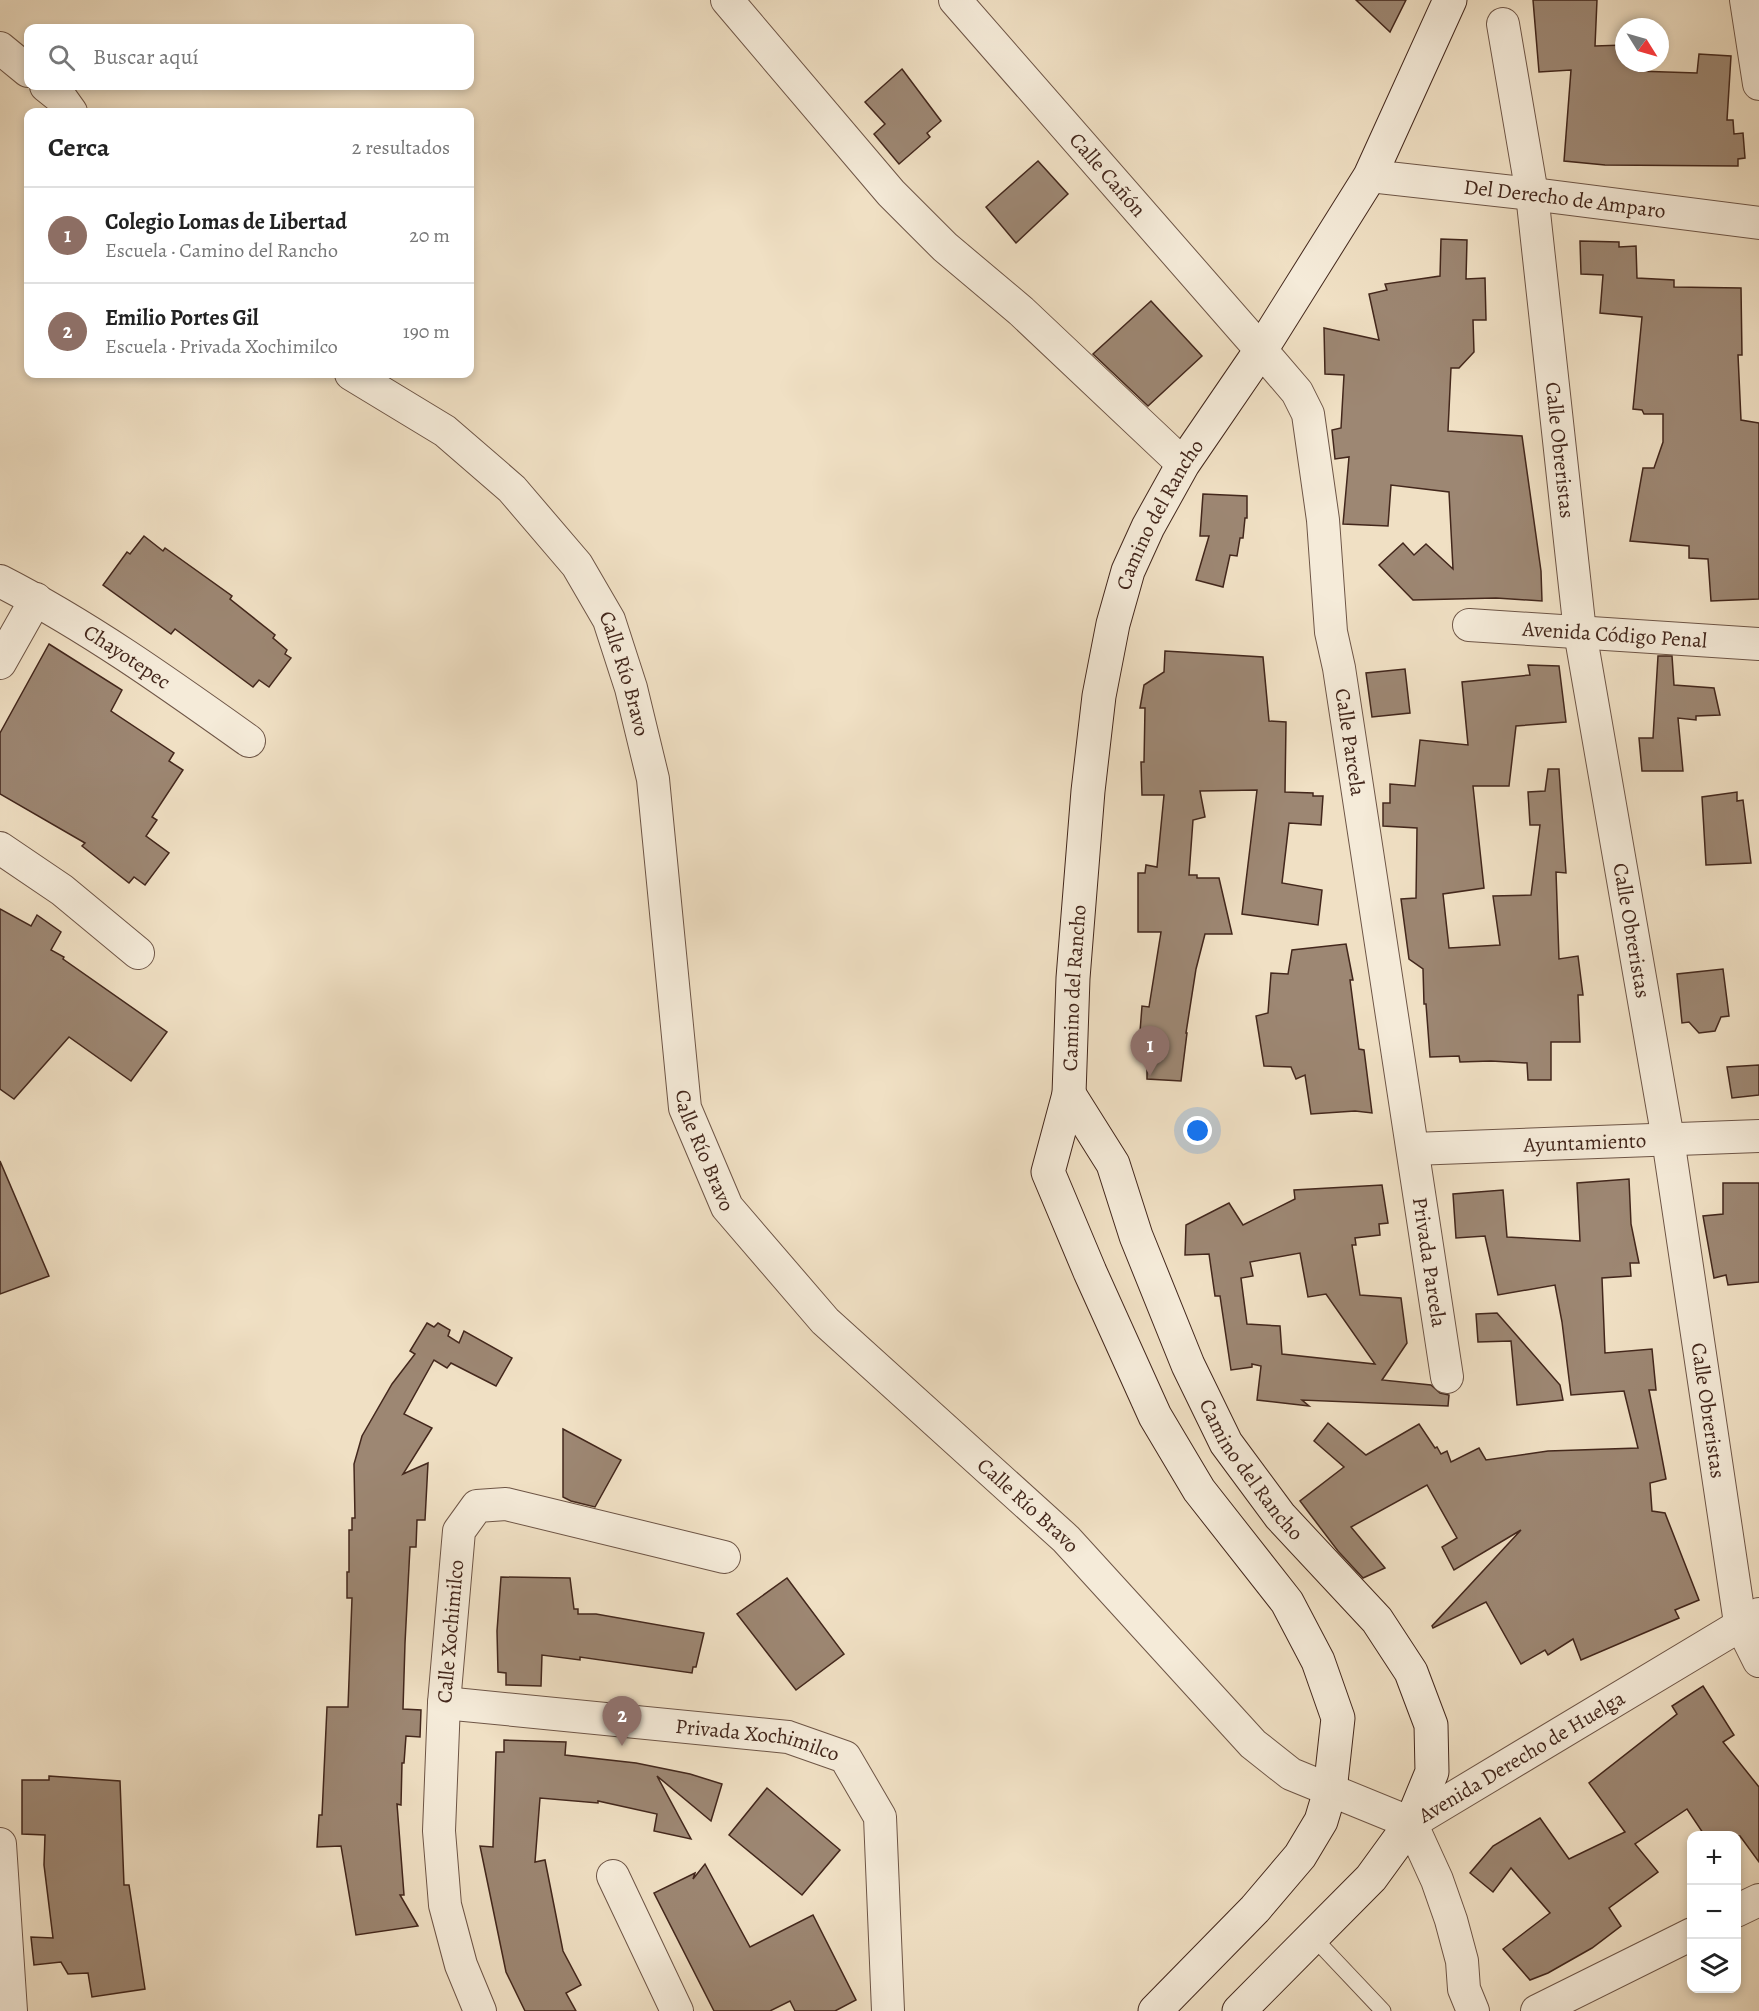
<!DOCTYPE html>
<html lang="es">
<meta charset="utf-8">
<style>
body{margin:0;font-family:Alegreya,serif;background:#f2f2f2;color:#222}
.controls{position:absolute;right:18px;bottom:18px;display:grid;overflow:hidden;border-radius:12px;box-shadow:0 3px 9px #0003}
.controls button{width:54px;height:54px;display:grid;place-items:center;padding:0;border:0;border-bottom:2px solid #e0e0e0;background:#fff;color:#222;font:30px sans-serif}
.compass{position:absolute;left:1615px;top:18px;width:54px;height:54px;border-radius:50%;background:#fff;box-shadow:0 3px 9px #0003;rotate:127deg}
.you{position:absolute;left:1198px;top:1131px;width:21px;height:21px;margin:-15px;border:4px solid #fff;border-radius:50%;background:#1a73e8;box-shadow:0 0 0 9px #1a73e833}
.badge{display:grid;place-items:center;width:39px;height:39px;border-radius:50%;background:#d93025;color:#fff;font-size:20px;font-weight:700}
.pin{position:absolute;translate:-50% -50px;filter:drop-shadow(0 2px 3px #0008)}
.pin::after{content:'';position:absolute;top:32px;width:21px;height:18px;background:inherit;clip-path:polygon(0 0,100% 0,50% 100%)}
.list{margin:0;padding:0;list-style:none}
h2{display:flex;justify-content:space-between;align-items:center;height:78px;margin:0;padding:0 24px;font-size:26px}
h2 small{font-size:20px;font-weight:400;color:#767676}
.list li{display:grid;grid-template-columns:39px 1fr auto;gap:18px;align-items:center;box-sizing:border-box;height:96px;padding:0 24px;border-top:2px solid #e0e0e0}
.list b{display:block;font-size:22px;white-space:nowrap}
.list p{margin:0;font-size:20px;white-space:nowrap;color:#767676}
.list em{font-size:20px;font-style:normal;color:#767676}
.icon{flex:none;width:33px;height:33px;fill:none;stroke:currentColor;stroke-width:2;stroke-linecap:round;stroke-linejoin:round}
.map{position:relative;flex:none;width:1759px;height:2011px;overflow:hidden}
.search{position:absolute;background:#fff;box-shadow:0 3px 9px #0003;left:24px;top:24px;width:450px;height:66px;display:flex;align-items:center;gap:15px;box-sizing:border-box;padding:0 21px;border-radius:12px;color:#767676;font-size:22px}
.panel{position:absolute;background:#fff;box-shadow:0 3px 9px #0003;left:24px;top:108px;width:450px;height:270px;border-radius:12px}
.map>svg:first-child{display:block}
.building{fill:#9d8773;stroke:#43271c;stroke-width:1.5;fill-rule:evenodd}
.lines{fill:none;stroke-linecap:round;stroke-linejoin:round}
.lane-casing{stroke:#6e5546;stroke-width:17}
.street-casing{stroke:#6e5546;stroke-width:34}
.secondary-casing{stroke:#43271c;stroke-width:35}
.lane{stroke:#f5ebd9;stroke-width:15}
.street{stroke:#f5ebd9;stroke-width:32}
.secondary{stroke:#f5ebd9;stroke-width:33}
.labels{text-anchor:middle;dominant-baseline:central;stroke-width:5;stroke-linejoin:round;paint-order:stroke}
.street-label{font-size:21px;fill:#43271c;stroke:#f5ebd9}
</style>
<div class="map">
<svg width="1759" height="2011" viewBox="0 0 1759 2011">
<rect width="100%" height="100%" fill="#f0e0c4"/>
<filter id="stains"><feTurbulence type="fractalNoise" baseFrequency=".00333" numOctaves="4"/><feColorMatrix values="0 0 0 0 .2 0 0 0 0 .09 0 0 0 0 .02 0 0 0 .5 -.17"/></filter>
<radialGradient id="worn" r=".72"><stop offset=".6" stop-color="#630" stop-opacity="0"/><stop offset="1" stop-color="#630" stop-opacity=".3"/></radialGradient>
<g class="building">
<path d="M 1356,0 L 1406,0 L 1390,32 Z"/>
<path d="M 1533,0 L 1597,0 L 1595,46 L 1624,45 L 1624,63 L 1635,63 L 1636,71 L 1697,73 L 1699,54 L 1731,56 L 1727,120 L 1733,120 L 1734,134 L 1743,133 L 1745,158 L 1738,159 L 1738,166 L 1605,165 L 1564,161 L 1571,70 L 1539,72 Z"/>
<path d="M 902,69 L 941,121 L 927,133 L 930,137 L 899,164 L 874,134 L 885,124 L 865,102 Z"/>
<path d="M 1038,161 L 1068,194 L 1016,243 L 986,207 Z"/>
<path d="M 1441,239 L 1467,240 L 1466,279 L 1485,278 L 1486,320 L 1473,320 L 1474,352 L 1459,368 L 1451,368 L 1448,431 L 1522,436 L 1541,571 L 1542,601 L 1496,598 L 1413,600 L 1379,565 L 1403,543 L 1414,555 L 1426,544 L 1453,569 L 1449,492 L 1391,485 L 1388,526 L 1343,524 L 1349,457 L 1335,459 L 1332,430 L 1341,428 L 1344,375 L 1325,374 L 1324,328 L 1379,340 L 1369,294 L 1387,290 L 1385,284 L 1440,276 Z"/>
<path d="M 1580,241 L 1619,242 L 1619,247 L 1636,246 L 1637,278 L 1674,280 L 1674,287 L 1741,288 L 1742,355 L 1738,355 L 1741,420 L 1759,423 L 1759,599 L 1711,601 L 1708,559 L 1689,558 L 1689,546 L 1630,541 L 1643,468 L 1654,468 L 1663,442 L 1663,414 L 1644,414 L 1642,410 L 1633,409 L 1642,317 L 1600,313 L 1603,275 L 1581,274 Z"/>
<path d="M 1151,301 L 1202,356 L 1148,406 L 1093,354 Z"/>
<path d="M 1203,494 L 1247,496 L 1247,518 L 1245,518 L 1243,538 L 1240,538 L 1237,556 L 1230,555 L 1223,587 L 1196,580 L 1209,536 L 1200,536 Z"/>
<path d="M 144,536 L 163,551 L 165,548 L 232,596 L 230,599 L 275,635 L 273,638 L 287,650 L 285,654 L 291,658 L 269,687 L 259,680 L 253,687 L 175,629 L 171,634 L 103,585 L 127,552 L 130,554 Z"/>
<path d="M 49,644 L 122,690 L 111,711 L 174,753 L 169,761 L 183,770 L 152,817 L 157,820 L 146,836 L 169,853 L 145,885 L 134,877 L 129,883 L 82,846 L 85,843 L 0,794 L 0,733 Z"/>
<path d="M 1165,651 L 1263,657 L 1269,721 L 1286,722 L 1285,792 L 1313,793 L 1313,796 L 1323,796 L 1321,825 L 1289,823 L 1282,883 L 1322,890 L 1318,925 L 1242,914 L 1257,790 L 1200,791 L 1205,817 L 1193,820 L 1189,875 L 1197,875 L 1197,878 L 1219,878 L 1232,934 L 1205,934 L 1196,969 L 1186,1033 L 1187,1033 L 1181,1081 L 1147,1079 L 1147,1063 L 1144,1063 L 1144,1057 L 1138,1057 L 1142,1006 L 1149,1007 L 1161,932 L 1138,932 L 1138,873 L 1145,873 L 1146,865 L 1157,867 L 1164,795 L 1142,795 L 1141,762 L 1144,762 L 1145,708 L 1140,708 L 1144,685 L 1164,672 Z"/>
<path d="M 1658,656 L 1672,656 L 1674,685 L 1714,688 L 1720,715 L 1696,716 L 1696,720 L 1678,718 L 1683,771 L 1642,771 L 1639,738 L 1653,738 Z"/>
<path d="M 1528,665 L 1559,666 L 1566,722 L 1516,726 L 1509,786 L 1473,786 L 1484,888 L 1443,894 L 1449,948 L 1500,945 L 1493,896 L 1531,895 L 1540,825 L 1530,825 L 1528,792 L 1545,791 L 1548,769 L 1559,769 L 1566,873 L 1556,872 L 1559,959 L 1578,956 L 1583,995 L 1578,995 L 1580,1042 L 1551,1042 L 1551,1080 L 1528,1080 L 1527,1063 L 1491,1061 L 1460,1062 L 1459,1056 L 1430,1057 L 1426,1004 L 1424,1004 L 1423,969 L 1409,959 L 1401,899 L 1416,898 L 1417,828 L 1383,826 L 1383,803 L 1390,803 L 1390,784 L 1415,786 L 1420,740 L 1468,745 L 1462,682 L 1530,675 Z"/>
<path d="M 1405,669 L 1410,713 L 1372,717 L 1366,673 Z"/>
<path d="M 1737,792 L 1737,801 L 1743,800 L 1751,863 L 1706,865 L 1702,797 Z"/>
<path d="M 0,909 L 31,926 L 37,915 L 61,932 L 51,950 L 64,957 L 63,959 L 167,1032 L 131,1081 L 69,1037 L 14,1099 L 0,1089 Z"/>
<path d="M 1346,944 L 1353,980 L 1350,980 L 1359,1049 L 1364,1050 L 1372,1113 L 1355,1111 L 1311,1114 L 1305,1075 L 1296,1079 L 1291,1067 L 1264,1066 L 1256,1016 L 1268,1013 L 1271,973 L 1288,974 L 1292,950 Z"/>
<path d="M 1723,969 L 1729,1016 L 1721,1017 L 1715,1031 L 1699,1033 L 1689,1022 L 1682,1023 L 1677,974 Z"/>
<path d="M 1759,1065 L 1759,1095 L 1732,1098 L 1727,1067 Z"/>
<path d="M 0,1161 L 49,1276 L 0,1294 Z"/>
<path d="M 1629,1179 L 1631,1224 L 1639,1263 L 1630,1263 L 1631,1276 L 1602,1278 L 1605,1353 L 1652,1349 L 1656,1390 L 1649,1390 L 1666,1479 L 1650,1483 L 1652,1511 L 1665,1513 L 1699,1600 L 1675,1610 L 1679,1618 L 1581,1660 L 1573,1639 L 1548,1655 L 1545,1650 L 1521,1664 L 1486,1602 L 1433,1628 L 1432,1626 L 1521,1530 L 1454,1570 L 1442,1547 L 1457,1538 L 1427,1485 L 1351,1527 L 1385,1568 L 1363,1578 L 1338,1551 L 1300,1501 L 1344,1467 L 1314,1441 L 1328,1423 L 1366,1455 L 1419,1424 L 1435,1448 L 1437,1447 L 1441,1454 L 1447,1451 L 1451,1462 L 1479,1448 L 1486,1460 L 1548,1451 L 1638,1448 L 1624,1391 L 1571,1395 L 1562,1322 L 1555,1285 L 1498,1295 L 1485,1236 L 1456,1238 L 1453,1194 L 1503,1190 L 1507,1237 L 1580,1241 L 1577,1183 Z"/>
<path d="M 1723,1183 L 1759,1183 L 1759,1282 L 1728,1285 L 1726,1275 L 1714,1278 L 1703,1216 L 1723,1214 Z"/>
<path d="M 1382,1185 L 1388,1223 L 1379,1224 L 1380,1235 L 1355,1238 L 1356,1245 L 1352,1245 L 1360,1295 L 1401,1298 L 1407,1343 L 1382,1380 L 1431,1385 L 1440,1393 L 1449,1395 L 1448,1406 L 1302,1400 L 1309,1406 L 1257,1400 L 1261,1366 L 1252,1364 L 1252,1367 L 1231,1370 L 1220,1296 L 1215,1296 L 1209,1254 L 1185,1255 L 1186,1225 L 1229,1203 L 1243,1225 L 1295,1199 L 1294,1190 ZM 1300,1253 L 1308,1297 L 1326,1294 L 1375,1364 L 1282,1354 L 1280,1326 L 1247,1324 L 1241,1278 L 1253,1276 L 1250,1262 Z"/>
<path d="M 1497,1313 L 1560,1385 L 1563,1400 L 1517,1405 L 1511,1341 L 1478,1342 L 1476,1314 Z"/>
<path d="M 427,1323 L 434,1327 L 438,1323 L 450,1330 L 448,1336 L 459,1343 L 464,1331 L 512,1358 L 496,1386 L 451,1363 L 447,1368 L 434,1360 L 404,1414 L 432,1428 L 403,1474 L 428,1463 L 425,1520 L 417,1520 L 416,1547 L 410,1547 L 405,1643 L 403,1709 L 421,1710 L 420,1737 L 406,1736 L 404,1763 L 402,1763 L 401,1805 L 397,1804 L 404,1895 L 400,1895 L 418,1926 L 356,1935 L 341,1846 L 317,1847 L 319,1815 L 322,1815 L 327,1707 L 348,1707 L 352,1598 L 347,1598 L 347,1572 L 349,1572 L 349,1530 L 352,1530 L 352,1518 L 355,1518 L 354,1464 L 362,1436 L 392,1384 L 415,1354 L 410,1351 Z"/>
<path d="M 563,1429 L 621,1460 L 595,1507 L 571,1501 L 563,1497 Z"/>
<path d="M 501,1577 L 570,1578 L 574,1609 L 578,1609 L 578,1614 L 596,1614 L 704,1633 L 696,1667 L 693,1667 L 692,1673 L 580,1657 L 580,1660 L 542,1655 L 541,1686 L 506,1685 L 506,1673 L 498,1672 L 497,1631 Z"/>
<path d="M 787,1578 L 844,1654 L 796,1690 L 737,1614 Z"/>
<path d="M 1703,1686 L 1734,1735 L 1723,1742 L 1759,1787 L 1759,1862 L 1740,1836 L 1705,1836 L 1687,1809 L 1635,1844 L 1658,1872 L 1609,1908 L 1621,1926 L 1592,1948 L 1548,1973 L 1530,1980 L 1503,1949 L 1550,1913 L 1511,1868 L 1493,1892 L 1470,1873 L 1493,1846 L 1540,1818 L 1569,1859 L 1625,1832 L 1589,1783 L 1677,1714 L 1672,1706 Z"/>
<path d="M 504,1740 L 566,1742 L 565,1755 L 636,1763 L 690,1774 L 722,1784 L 711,1821 L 657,1776 L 691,1839 L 654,1831 L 657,1814 L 598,1801 L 598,1803 L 540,1798 L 535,1862 L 545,1860 L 563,1951 L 581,1985 L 566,1993 L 576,2011 L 525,2011 L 506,1972 L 480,1846 L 493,1847 L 496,1752 L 504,1752 Z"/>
<path d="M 49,1776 L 120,1781 L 124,1885 L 129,1885 L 145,1989 L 92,1997 L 88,1973 L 68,1974 L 61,1962 L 34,1965 L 31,1937 L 53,1938 L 44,1865 L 45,1835 L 22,1834 L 22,1780 L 49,1780 Z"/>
<path d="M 767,1788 L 840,1850 L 802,1895 L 729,1835 Z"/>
<path d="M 705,1864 L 750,1947 L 813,1915 L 856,2000 L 835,2011 L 795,2011 L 790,2001 L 770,2011 L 714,2011 L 654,1893 L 695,1873 L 693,1879 Z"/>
</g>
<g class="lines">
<g class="lane-casing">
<path id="lane" d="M 1313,1937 L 1383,2011"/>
</g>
<g class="street-casing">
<g id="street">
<path d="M 727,0 L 891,193 L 945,247 L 1021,311 L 1183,464"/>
<path id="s1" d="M 955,0 L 1261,350 L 1297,392 L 1308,414 L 1323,520 L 1331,632 L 1339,668 L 1447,1377"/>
<path d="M 1746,0 L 1759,84"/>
<path id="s2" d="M 1503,24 L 1532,194 L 1580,632 L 1668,1139 L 1740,1623 L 1759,1661"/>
<path d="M 0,48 L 28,71"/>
<path d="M 46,86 L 61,98 L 71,112"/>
<path id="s3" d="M 1370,176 L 1532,194 L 1759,223"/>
<path id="s4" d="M 351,374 L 445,431 L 512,489 L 577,565 L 609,620 L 631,688 L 653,779 L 685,1108 L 727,1207 L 825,1321 L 1066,1539 L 1253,1744 L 1291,1774 L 1411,1823"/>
<path id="s5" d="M 0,581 C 88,626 169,684 249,741"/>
<path id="s6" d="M 1469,625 L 1759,644"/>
<path d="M 0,663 L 36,599"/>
<path d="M 0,848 L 62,890 L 138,953"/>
<path id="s7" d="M 1413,1149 L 1759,1136"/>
<path id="s8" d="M 444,1703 L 788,1737 L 845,1757 L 880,1817 L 888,2011"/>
<path id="s9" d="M 1411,1823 L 1759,1614"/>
<path d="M 1411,1823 L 1437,1880 L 1451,1920 L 1462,1961 L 1464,1989 L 1473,2011"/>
<path d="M 0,1844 L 11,2011"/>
<path d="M 613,1876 L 677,2011"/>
<path d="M 1736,1911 L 1759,1900"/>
<path id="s10" d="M 480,2011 L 461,1965 L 445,1905 L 439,1831 L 444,1703 L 459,1531 L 477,1506 L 506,1504 L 724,1557"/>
<path d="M 1537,2011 L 1692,1934"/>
</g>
</g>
<g class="secondary-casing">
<g id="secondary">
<path id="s11" d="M 1069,1094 L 1113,1164 L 1136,1236 L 1188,1365 L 1226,1443 L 1280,1516 L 1377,1620 L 1411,1672 L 1431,1725 L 1432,1772 L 1411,1823 L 1371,1878 L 1239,2011"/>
<path id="s12" d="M 1155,2011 L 1255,1909 L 1300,1856 L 1321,1821 L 1330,1791 L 1338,1718 L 1318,1661 L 1287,1602 L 1199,1490 L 1155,1416 L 1090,1272 L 1048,1172 L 1069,1094 L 1073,978 L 1088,791 L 1099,696 L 1113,624 L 1128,571 L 1148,527 L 1183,464 L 1261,350 L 1370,176 L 1450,0"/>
</g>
</g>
<use href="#lane" class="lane"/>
<use href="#street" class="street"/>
<use href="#secondary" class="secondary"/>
</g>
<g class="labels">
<g class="street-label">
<text stroke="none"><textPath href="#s1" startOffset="232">Calle Cañón</textPath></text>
<text stroke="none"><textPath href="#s3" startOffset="196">Del Derecho de Amparo</textPath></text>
<text stroke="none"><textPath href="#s2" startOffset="430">Calle Obreristas</textPath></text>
<text stroke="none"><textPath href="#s12" startOffset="1653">Camino del Rancho</textPath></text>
<text stroke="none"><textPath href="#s6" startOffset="146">Avenida Código Penal</textPath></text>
<text stroke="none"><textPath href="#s5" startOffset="148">Chayotepec</textPath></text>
<text stroke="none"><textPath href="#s4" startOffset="418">Calle Río Bravo</textPath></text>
<text stroke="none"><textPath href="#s1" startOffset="876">Calle Parcela</textPath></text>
<text stroke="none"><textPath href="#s2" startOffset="916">Calle Obreristas</textPath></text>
<text stroke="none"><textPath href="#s12" startOffset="1167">Camino del Rancho</textPath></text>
<text stroke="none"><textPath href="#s7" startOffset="172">Ayuntamiento</textPath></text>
<text stroke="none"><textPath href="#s4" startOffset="904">Calle Río Bravo</textPath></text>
<text stroke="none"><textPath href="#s1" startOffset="1402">Privada Parcela</textPath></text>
<text stroke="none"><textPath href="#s2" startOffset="1402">Calle Obreristas</textPath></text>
<text stroke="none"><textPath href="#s11" startOffset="420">Camino del Rancho</textPath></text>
<text stroke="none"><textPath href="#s4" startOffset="1390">Calle Río Bravo</textPath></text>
<text stroke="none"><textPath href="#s10" startOffset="386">Calle Xochimilco</textPath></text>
<text stroke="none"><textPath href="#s8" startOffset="316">Privada Xochimilco</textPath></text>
<text stroke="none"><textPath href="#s9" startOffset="129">Avenida Derecho de Huelga</textPath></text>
</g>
</g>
<rect width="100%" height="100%" filter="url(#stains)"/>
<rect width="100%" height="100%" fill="url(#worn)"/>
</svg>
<div class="controls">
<button>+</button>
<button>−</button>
<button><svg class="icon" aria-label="layers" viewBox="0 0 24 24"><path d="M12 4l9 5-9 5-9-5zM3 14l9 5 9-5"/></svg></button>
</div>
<svg class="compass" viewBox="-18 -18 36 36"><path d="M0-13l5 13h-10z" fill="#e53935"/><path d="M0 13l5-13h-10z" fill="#767676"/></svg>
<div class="you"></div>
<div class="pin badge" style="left:1150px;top:1076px;background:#8d6e63">1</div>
<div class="pin badge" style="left:622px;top:1746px;background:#8d6e63">2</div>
<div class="search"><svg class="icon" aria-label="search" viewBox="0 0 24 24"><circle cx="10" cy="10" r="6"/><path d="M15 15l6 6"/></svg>Buscar aquí</div>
<section class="panel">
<h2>Cerca<small>2 resultados</small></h2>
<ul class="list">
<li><span class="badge" style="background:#8d6e63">1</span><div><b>Colegio Lomas de Libertad</b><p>Escuela · Camino del Rancho</p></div><em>20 m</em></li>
<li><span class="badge" style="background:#8d6e63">2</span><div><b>Emilio Portes Gil</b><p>Escuela · Privada Xochimilco</p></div><em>190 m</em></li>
</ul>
</section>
</div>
